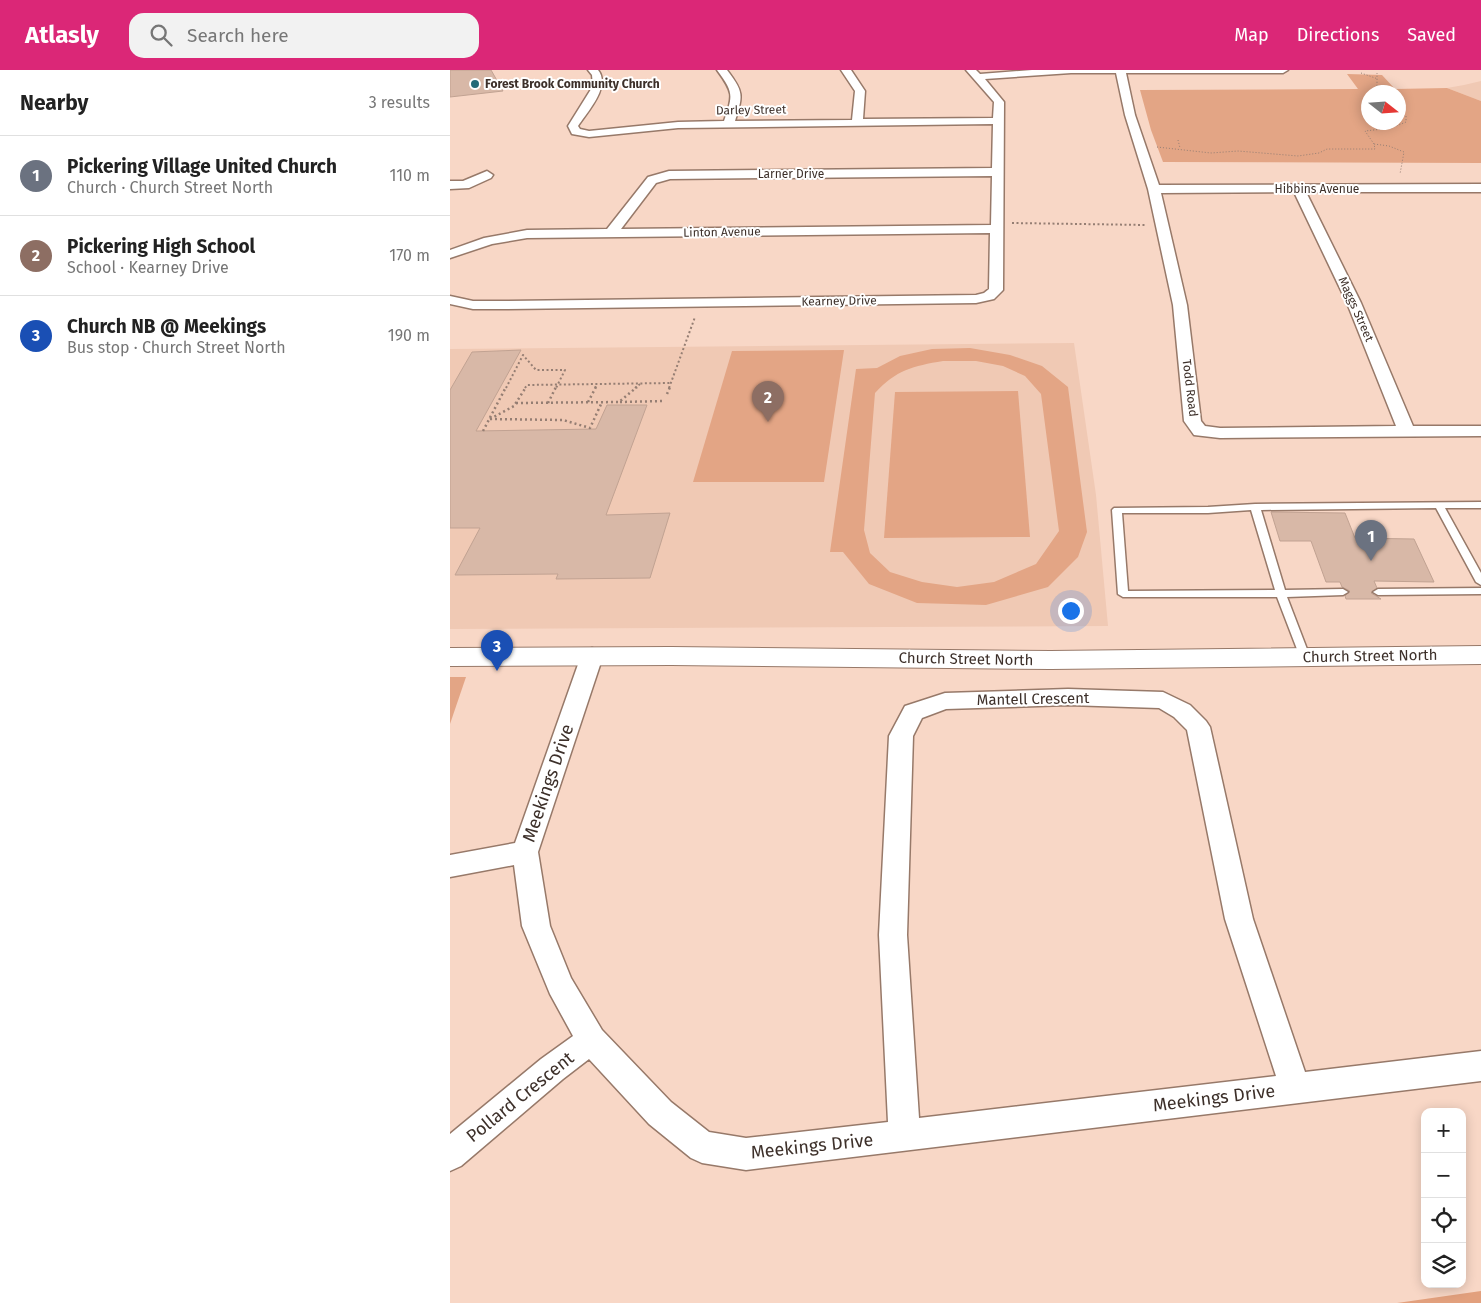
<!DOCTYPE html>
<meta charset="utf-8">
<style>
body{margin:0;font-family:"Fira Sans",sans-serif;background:#f2f2f2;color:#222}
.controls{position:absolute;right:15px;bottom:15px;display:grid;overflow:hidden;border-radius:10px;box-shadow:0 2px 12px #0003}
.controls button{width:45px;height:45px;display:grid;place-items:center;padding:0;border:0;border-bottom:1px solid #e0e0e0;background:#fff;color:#222;font:25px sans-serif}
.compass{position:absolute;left:911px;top:15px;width:45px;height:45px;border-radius:50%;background:#fff;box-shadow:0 2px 12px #0003;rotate:107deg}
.you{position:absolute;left:620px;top:540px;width:18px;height:18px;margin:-12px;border:4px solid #fff;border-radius:50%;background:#1a73e8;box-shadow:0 0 0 8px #1a73e833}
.badge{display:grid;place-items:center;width:32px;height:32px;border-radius:50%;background:#db2777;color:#fff;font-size:16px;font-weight:700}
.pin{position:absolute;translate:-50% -41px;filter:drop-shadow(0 1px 2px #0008)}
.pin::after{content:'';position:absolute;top:26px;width:18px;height:15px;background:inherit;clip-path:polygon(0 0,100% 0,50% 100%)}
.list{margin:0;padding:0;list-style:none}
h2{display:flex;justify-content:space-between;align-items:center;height:65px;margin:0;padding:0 20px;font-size:21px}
h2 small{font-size:16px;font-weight:400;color:#767676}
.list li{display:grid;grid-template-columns:32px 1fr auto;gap:15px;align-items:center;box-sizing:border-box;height:80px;padding:0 20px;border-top:1px solid #e0e0e0}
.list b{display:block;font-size:19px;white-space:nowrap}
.list p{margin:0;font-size:16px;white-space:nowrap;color:#767676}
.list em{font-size:16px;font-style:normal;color:#767676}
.icon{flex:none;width:28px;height:28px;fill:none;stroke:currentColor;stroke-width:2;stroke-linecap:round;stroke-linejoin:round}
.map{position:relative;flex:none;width:1031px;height:1233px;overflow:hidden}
header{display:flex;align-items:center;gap:30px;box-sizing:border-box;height:70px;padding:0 25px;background:#db2777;color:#fff}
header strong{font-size:24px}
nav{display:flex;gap:28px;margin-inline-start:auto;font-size:18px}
.search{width:350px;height:45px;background:#f2f2f2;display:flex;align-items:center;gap:12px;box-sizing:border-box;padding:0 18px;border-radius:15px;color:#767676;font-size:19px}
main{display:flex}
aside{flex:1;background:#fff}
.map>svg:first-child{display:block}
.built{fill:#f0c9b4}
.green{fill:#e3a585;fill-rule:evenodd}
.forest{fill:#e2a07d}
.building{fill:#d8b8a7;stroke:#c1a292}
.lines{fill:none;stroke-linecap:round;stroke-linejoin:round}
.service-casing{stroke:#977969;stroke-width:3}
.minor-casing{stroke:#977969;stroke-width:3}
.tertiary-casing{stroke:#977969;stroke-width:2}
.path-far2{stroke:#957e73;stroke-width:1;stroke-dasharray:1 2;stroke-linecap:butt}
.path-far1{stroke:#957e73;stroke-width:2;stroke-dasharray:2 2.5;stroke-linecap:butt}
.path{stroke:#957e73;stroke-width:2.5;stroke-dasharray:2 3;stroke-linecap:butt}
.service{fill:#fff;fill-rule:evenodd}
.minor{fill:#fff;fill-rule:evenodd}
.tertiary{fill:#fff;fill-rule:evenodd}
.poi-dot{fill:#236a78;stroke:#fff;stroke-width:2}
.labels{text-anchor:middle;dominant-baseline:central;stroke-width:4;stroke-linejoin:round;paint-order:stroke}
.far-poi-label{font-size:12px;font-weight:bold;fill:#3d302a;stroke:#fff;text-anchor:start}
.far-street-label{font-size:12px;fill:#3d302a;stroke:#fff}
.street-label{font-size:15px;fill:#3d302a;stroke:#fff}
.near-street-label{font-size:18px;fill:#3d302a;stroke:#fff}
</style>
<header>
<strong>Atlasly</strong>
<div class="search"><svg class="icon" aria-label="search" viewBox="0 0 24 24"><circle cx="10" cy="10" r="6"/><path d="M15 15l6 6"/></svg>Search here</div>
<nav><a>Map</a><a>Directions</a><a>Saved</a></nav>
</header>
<main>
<aside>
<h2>Nearby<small>3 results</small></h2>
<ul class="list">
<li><span class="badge" style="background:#6b7280">1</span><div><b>Pickering Village United Church</b><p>Church · Church Street North</p></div><em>110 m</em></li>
<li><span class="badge" style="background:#8d6e63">2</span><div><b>Pickering High School</b><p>School · Kearney Drive</p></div><em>170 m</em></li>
<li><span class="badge" style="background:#1a4fb4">3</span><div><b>Church NB @ Meekings</b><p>Bus stop · Church Street North</p></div><em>190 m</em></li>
</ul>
</aside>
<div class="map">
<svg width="1031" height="1233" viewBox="0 0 1031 1233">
<rect width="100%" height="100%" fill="#f8d7c6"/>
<g class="built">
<path d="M 1031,11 L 1031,31 L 997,18 L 1014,15 Z"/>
<path d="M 624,273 L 646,425 L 658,556 L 0,559 L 0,279 Z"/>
</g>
<g class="green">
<path d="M 897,4 L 932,5 L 945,19 L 997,18 L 1031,31 L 1031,93 L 713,92 L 701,60 L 690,20 L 908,19 ZM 918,22 L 948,22 L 948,52 L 918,52 Z"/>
<path d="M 520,278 L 560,285 L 592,296 L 618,317 L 637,462 L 628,487 L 598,517 L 536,535 L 467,533 L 419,514 L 393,482 L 380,482 L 406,299 L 427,298 L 450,286 L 482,279 ZM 493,291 L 526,291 L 553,296 L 575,306 L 591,324 L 609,461 L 586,494 L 544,512 L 507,517 L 472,512 L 440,502 L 420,483 L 414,460 L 425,323 C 446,300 463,296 493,291 Z"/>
<path d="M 394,280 L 374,412 L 243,412 L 282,281 Z"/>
<path d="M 568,321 L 580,467 L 434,468 L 445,322 Z"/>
<path d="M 0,607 L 16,607 L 0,654 Z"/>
</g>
<path class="forest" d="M 1031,1221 L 1031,1233 L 947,1233 Z"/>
<g class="building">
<path d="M 0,0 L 41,0 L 53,21 L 0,27 Z"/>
<path d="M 71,280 L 26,361 L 146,359 L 157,335 L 197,335 L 156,445 L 220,443 L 200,508 L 106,509 L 108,504 L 5,505 L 30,458 L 0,458 L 0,320 L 22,282 Z"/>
<path d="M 821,442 L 895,443 L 905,468 L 964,469 L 984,512 L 924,511 L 927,518 L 921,523 L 931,529 L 896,529 L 895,526 L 900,521 L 892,517 L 890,512 L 876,512 L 861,471 L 830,471 Z"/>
</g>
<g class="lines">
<g class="service-casing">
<g id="service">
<path d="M 1031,432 L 1031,438 L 995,438 L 1031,503 L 1031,515 L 1026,512 L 986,438 L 811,440 L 835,520 L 893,519 L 898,522 L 893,525 L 837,527 L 860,587 L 855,591 L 850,587 L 827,527 L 673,527 L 668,524 L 662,440 L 664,438 L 758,437 L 805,434 ZM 801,440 L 825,520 L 678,521 L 672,443 L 758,443 Z"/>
<path d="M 1031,518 L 1031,524 L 928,525 L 923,522 L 928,519 Z"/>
</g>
</g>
<g class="minor-casing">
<g id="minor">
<path d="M 138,0 L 148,0 C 161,16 138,41 128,56 L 130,59 L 139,61 L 228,52 L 274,51 C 283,25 284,23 267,0 L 277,0 C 294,22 293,25 285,51 L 402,50 L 405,21 L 391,0 L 401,0 L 415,21 L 413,49 L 543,48 L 544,32 L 516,0 L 526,0 L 530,4 L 582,0 L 838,0 L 833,3 L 676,3 L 685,45 L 709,115 L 1031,114 L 1031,122 L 856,122 L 911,233 L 963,356 L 1031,356 L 1031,366 L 770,368 L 744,365 L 734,351 L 723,235 L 698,119 L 675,45 L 666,3 L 621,3 L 535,9 L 554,32 L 553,220 L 544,229 L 526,233 L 51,239 L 23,239 L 0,234 L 0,226 L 23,231 L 51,231 L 526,225 L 534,223 L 539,219 L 540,163 L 77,168 L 42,174 L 0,188 L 0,180 L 34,168 L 77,160 L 157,159 L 198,107 L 219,101 L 542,98 L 543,54 L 228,58 L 139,67 L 122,64 L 118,56 L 143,16 L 142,5 ZM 542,106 L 541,155 L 171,159 L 206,113 L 220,109 ZM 844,122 L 897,233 L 946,356 L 770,358 L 755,356 L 751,351 L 737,235 L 711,123 Z"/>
<path d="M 37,101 L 43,105 L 41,108 L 19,118 L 0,119 L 0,111 L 13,111 Z"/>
<path d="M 142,578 L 150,581 L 153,586 L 88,782 L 100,856 L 121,908 L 152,960 L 221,1032 L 259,1062 L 296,1068 L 438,1052 L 429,865 L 439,666 L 455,636 L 495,623 L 618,619 L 713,622 L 740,635 L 756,651 L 760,657 L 803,849 L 855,1002 L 1031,981 L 1031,1011 L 296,1100 L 252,1093 L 241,1088 L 199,1054 L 139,989 L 113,1009 L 11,1096 L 0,1101 L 0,1064 L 91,989 L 123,966 L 100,924 L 72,856 L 64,795 L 0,807 L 0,785 L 65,773 L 131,586 L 134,581 ZM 618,635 L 709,638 L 724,647 L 737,660 L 775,849 L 826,1006 L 469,1048 L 457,865 L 463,666 L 472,648 L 496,639 Z"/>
</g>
</g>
<g class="tertiary-casing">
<path id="tertiary" d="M 1031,576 L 1031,594 L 601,599 L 221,595 L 0,596 L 0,578 L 221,577 L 601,581 Z"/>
</g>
<g class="path-far2">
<path d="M 911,3 L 928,9"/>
<path d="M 921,22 L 927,17 L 927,3"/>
<path d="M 728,70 L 730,78"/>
<path d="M 924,74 L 915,61 L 941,58 L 956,52 L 956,46 L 948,42"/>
<path d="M 707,77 L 761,83 L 788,81 L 848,86 L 869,83 L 877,79 L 925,79 L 924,74 L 939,76 L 954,82 L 950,104"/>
</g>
<g class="path-far1">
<path d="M 562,153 L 696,155"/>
<path d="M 56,318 L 73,285 L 86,300 L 115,300 L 106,318"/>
<path d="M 75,318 L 77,315 L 221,313"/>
<path d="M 145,318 L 147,314"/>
<path d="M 185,318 L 190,314"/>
<path d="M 219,318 L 245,247"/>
</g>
<g class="path">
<path d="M 217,324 L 220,317"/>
<path d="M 138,332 L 146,317"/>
<path d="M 170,332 L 214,331"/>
<path d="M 66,333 L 169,332 L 187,317"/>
<path d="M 98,333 L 106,317"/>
<path d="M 40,349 L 64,336 L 76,317"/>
<path d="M 40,349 L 113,350 L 140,358 L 152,332"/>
<path d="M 33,361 L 56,317"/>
</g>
<use href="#service" class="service"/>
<use href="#minor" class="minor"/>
<use href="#tertiary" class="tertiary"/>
</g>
<circle class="poi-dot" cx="25" cy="14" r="5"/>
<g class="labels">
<g class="far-poi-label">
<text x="35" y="14">Forest Brook Community Church</text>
</g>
<g class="far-street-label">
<text transform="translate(301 40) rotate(-1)">Darley Street</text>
<text x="341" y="104">Larner Drive</text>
<text x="867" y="119">Hibbins Avenue</text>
<text transform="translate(272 162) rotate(-1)">Linton Avenue</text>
<text transform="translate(389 231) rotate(-1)">Kearney Drive</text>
<text transform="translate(906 239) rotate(66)">Maggs Street</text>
<text transform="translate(740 318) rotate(83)">Todd Road</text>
</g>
<g class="street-label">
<text transform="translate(920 586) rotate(-1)">Church Street North</text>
<text transform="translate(516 589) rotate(1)">Church Street North</text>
<text transform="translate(583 629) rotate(-1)">Mantell Crescent</text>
</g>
<g class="near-street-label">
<text transform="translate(98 713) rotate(-71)">Meekings Drive</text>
<text transform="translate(70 1027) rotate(-39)">Pollard Crescent</text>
<text transform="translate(764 1028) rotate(-7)">Meekings Drive</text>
<text transform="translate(362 1076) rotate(-6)">Meekings Drive</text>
</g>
</g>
</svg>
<div class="controls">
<button>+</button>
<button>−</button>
<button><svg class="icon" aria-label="locate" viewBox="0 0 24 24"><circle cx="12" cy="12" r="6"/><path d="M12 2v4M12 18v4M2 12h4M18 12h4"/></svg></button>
<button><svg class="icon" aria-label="layers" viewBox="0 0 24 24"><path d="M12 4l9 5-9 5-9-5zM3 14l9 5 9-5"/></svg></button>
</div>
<svg class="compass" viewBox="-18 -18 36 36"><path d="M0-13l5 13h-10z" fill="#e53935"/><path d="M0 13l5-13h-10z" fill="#767676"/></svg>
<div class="you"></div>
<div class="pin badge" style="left:921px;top:491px;background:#6b7280">1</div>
<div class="pin badge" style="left:318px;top:352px;background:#8d6e63">2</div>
<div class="pin badge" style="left:47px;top:601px;background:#1a4fb4">3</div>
</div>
</main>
